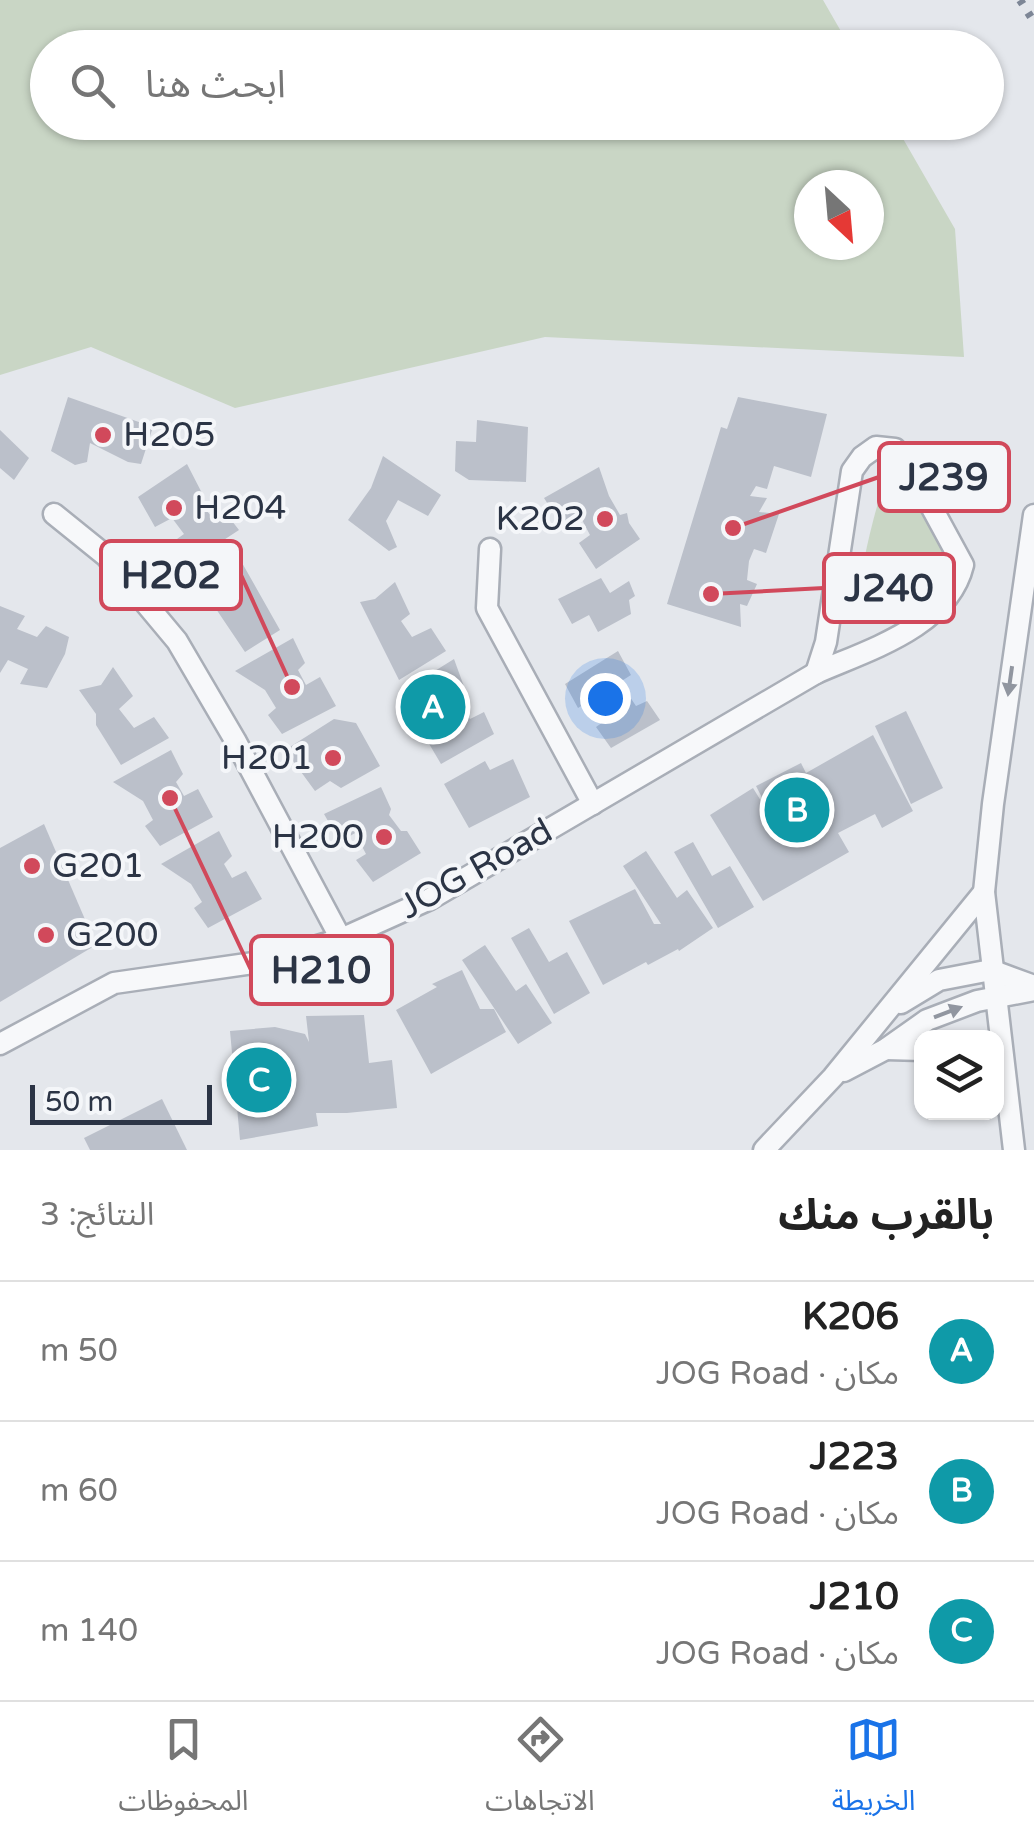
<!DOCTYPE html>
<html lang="ar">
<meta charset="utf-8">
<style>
body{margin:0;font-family:"Varela Round","Noto Sans Arabic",sans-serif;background:#f2f2f2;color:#222;direction:rtl}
.controls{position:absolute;right:30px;bottom:30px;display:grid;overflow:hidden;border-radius:20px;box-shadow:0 2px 8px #0004}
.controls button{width:90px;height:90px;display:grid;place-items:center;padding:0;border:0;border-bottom:2px solid #e0e0e0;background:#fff;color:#222;font:50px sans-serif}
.compass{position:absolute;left:794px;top:170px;width:90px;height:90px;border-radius:50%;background:#fff;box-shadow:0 2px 8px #0004;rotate:154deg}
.scale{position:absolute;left:30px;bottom:25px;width:182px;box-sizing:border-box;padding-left:10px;border:5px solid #2b3445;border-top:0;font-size:28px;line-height:35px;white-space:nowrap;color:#2b3445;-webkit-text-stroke:8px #f4f6f9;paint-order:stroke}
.you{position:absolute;left:605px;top:698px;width:35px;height:35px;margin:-25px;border:8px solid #fff;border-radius:50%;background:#1a73e8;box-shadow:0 0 0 15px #1a73e833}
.badge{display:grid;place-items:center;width:65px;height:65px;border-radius:50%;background:#1a73e8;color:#fff;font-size:32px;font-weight:700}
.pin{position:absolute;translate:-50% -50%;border:5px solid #fff;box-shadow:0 2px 10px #0006}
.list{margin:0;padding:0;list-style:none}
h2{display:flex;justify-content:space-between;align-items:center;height:130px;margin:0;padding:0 40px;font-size:42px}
h2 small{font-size:32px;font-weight:400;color:#767676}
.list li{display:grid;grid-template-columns:65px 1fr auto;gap:30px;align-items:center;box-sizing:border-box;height:140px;padding:0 40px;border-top:2px solid #e0e0e0}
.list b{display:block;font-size:38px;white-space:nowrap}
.list p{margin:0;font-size:32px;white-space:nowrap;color:#767676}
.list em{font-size:32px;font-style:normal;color:#767676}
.icon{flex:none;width:55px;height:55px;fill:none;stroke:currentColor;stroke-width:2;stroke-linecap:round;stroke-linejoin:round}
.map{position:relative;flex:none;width:1034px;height:1150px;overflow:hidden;direction:ltr}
.search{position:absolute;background:#fff;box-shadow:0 2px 8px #0004;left:30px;right:30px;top:30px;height:110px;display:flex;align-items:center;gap:25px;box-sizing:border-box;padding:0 35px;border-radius:55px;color:#767676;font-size:38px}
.sheet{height:550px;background:#fff}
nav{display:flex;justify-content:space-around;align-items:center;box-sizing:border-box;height:140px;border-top:2px solid #e0e0e0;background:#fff;font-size:28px;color:#767676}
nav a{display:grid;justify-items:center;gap:5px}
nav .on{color:#1a73e8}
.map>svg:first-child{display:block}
.green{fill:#c9d6c5;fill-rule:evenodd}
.building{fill:#bbc0ca}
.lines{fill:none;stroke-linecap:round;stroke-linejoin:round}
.street-casing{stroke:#a9aeb7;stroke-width:25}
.street{stroke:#f7f8fa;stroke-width:20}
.rail{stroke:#7d8696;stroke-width:8;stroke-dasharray:5 10;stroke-linecap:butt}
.oneway{fill:#9196a0}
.poi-dot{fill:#d1495b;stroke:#f4f6f9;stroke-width:4}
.labels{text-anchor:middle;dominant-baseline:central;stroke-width:8;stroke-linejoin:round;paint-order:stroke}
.poi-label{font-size:35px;fill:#2b3445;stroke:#f4f6f9;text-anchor:start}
.street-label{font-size:35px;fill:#2b3445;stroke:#f4f6f9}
.leader{fill:none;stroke:#d1495b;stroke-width:4}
.callout-dot{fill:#d1495b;stroke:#f4f6f9;stroke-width:4}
.callout{fill:#f4f6f9;stroke:#d1495b;stroke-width:4}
.callout-label{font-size:38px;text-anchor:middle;font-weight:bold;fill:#2b3445}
</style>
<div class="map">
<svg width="1034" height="1150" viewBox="0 0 1034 1150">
<rect width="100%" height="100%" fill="#e4e7ec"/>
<g class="green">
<path d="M 0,0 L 823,0 L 850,47 L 48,48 L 48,122 L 894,123 L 955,229 L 964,357 L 545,337 L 235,408 L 91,347 L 0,375 ZM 809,185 L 869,185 L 869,245 L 809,245 Z"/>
<path d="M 885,481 L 899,481 L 925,511 L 956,569 L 930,593 L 887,619 L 858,609 C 858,577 874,512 885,481 Z"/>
</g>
<g class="building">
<path d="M 68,397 L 153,427 L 141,464 L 128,462 L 90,443 L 87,462 L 75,465 L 51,451 Z"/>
<path d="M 738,397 L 827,414 L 811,477 L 774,466 L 767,489 L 756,486 L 750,496 L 767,498 L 759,512 L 779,514 L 766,553 L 754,549 L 749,561 L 747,580 L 757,584 L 747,606 L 740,604 L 741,627 L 667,604 L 721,427 L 727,429 Z"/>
<path d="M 477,420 L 528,427 L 526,482 L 469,480 L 455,471 L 456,441 L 476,442 Z"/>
<path d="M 0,430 L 29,458 L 14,480 L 0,468 Z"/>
<path d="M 383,456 L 441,495 L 428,516 L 398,500 L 386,521 L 397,547 L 389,551 L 348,520 L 371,488 Z"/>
<path d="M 187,464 L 204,497 L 198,501 L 213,518 L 228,516 L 239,530 L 187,564 L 170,544 L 184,534 L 172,518 L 155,527 L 138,497 Z"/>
<path d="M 599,467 L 609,496 L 620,515 L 627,513 L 629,523 L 640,539 L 596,569 L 579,543 L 590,535 L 579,514 L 562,526 L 544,498 Z"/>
<path d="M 237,554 L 280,630 L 245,652 L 212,603 L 197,608 L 187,581 Z"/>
<path d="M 601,578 L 610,593 L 629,581 L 635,596 L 629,600 L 631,614 L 598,632 L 589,615 L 572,624 L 558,599 Z"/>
<path d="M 395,582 L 410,614 L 401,621 L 412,637 L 431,628 L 446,651 L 399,680 L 360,602 L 375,599 Z"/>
<path d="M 0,606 L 25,616 L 17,629 L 37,637 L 46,626 L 69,637 L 65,654 L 47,688 L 20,684 L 28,669 L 8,660 L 0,673 Z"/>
<path d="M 293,638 L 305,663 L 298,670 L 306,685 L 320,677 L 336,706 L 282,734 L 268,715 L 276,708 L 265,690 L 235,671 Z"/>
<path d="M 618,651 L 631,675 L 620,682 L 636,706 L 647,701 L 660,720 L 611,748 L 596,727 L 610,717 L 593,699 L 578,708 L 565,684 Z"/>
<path d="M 454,659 L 466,692 L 457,702 L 470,719 L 484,712 L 494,734 L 441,764 L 428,742 L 437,736 L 426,717 L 415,722 L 398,694 Z"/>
<path d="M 113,667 L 133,696 L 119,709 L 134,728 L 154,717 L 169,738 L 121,765 L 96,725 L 96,714 L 79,690 L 101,685 Z"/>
<path d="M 906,711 L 943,788 L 911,804 L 875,726 Z"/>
<path d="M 334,719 L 356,723 L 380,766 L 341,788 L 330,781 L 315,791 L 285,750 Z"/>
<path d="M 873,735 L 913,811 L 882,828 L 875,814 L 838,833 L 849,852 L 763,901 L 710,815 L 753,788 L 776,825 L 756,786 L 801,763 L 806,773 Z"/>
<path d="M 171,750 L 183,774 L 176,782 L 184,796 L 198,789 L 213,817 L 160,846 L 145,826 L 153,820 L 143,801 L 113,782 Z"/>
<path d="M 513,759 L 530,797 L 469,828 L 444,784 L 485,761 L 490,770 Z"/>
<path d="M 381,787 L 391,809 L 389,815 L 401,831 L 407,831 L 421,853 L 373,882 L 356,860 L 366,854 L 355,833 L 340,842 L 324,814 Z"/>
<path d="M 44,824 L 96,945 L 0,1002 L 0,848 Z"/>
<path d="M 219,831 L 232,856 L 224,864 L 232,878 L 246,871 L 262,899 L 208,928 L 194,908 L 202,902 L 191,884 L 161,864 Z"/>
<path d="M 693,842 L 712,876 L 730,866 L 754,907 L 718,928 L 674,852 Z"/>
<path d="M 646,851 L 677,898 L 687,890 L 713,928 L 679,951 L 678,949 L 648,965 L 646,962 L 603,985 L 569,921 L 635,889 L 654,924 L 661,924 L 623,866 Z"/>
<path d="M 529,928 L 549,962 L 567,952 L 590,993 L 554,1014 L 511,938 Z"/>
<path d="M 485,945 L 516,991 L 526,984 L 552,1023 L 518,1044 L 462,960 Z"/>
<path d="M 462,970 L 480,1009 L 494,1009 L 506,1032 L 431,1074 L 396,1010 L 437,987 L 432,984 Z"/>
<path d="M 364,1015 L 369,1063 L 392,1060 L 397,1108 L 347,1113 L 316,1113 L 318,1126 L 240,1140 L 230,1031 L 275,1027 L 305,1034 L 309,1042 L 306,1016 Z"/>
<path d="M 162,1099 L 187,1150 L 90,1150 L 84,1138 Z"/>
</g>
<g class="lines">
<g class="street-casing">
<g id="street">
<path d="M 876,447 L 895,449 L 908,464 L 963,565 C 948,627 868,650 816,673 L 826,642 L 852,471 L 862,457 Z"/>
<path d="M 54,514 L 106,556 L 177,641 L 235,740 L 341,939"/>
<path d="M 490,549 L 487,608 L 593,804"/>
<path d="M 901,1003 L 939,980 L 991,970 L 1034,986"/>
<path d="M 0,1044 L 114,983 L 267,961 L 341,939 L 430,899 L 816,673"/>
<path d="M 886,1049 L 922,1050"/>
<path d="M 844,1071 L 886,1049 L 927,1020 L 977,1001 L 1034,990"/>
<path d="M 764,1150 L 833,1077 L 984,892"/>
<path d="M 1014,1150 L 984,892 L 993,804 L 1034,515"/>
</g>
</g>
<use href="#street" class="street"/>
<path class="rail" d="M 1020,0 L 1034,22"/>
</g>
<defs><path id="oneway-solid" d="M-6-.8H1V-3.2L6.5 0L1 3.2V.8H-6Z" transform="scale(2.5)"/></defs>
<g class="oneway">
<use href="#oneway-solid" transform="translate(1010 681) rotate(98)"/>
<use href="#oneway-solid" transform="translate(948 1012) rotate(-21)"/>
</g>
<g class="poi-dot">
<circle cx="103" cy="435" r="10"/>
<circle cx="174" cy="508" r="10"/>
<circle cx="605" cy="519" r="10"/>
<circle cx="333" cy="758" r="10"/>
<circle cx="384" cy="837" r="10"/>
<circle cx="32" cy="866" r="10"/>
<circle cx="46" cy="935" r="10"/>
</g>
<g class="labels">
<g class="poi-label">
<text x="123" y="435">H205</text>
<text x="194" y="508">H204</text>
<text x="585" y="519" text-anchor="end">K202</text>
<text x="313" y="758" text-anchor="end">H201</text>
<text x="364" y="837" text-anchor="end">H200</text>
<text x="52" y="866">G201</text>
<text x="66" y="935">G200</text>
</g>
<g class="street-label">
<text transform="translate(476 869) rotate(-29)">JOG Road</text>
</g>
</g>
<path class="leader" d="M733 528L879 477M292 687L241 575M711 594L824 588M170 798L251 970"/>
<g class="callout-dot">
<circle cx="733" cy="528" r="10"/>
<circle cx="292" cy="687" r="10"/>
<circle cx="711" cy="594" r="10"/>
<circle cx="170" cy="798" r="10"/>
</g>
<g class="callout">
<rect x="879" y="443" width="130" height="68" rx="10"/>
<rect x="101" y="541" width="140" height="68" rx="10"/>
<rect x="824" y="554" width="130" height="68" rx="10"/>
<rect x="251" y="936" width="141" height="68" rx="10"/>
</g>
<g class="callout-label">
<text x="944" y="490">J239</text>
<text x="171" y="588">H202</text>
<text x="889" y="601">J240</text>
<text x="321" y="983">H210</text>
</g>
</svg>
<div class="controls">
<button><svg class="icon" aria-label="layers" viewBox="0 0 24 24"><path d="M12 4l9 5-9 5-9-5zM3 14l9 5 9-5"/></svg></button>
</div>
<svg class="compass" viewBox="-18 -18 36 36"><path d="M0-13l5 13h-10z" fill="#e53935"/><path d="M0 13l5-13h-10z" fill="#767676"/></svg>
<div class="scale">50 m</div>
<div class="you"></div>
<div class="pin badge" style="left:433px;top:707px;background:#0f9aa8">A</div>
<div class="pin badge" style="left:797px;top:810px;background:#0f9aa8">B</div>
<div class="pin badge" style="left:259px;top:1080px;background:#0f9aa8">C</div>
<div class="search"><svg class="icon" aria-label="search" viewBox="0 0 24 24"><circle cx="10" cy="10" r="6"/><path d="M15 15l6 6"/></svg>ابحث هنا</div>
</div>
<section class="sheet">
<h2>بالقرب منك<small>النتائج: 3</small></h2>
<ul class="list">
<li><span class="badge" style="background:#0f9aa8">A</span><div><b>K206</b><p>مكان · JOG Road</p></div><em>50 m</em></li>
<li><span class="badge" style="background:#0f9aa8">B</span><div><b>J223</b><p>مكان · JOG Road</p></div><em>60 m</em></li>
<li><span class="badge" style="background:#0f9aa8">C</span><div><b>J210</b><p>مكان · JOG Road</p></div><em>140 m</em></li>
</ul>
</section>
<nav>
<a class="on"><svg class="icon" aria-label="map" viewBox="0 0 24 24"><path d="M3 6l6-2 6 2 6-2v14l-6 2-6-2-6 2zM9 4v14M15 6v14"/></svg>الخريطة</a>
<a><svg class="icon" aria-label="directions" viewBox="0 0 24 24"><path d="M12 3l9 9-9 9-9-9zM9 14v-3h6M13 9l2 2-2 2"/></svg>الاتجاهات</a>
<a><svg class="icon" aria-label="saved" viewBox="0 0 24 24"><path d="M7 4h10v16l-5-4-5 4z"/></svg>المحفوظات</a>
</nav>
